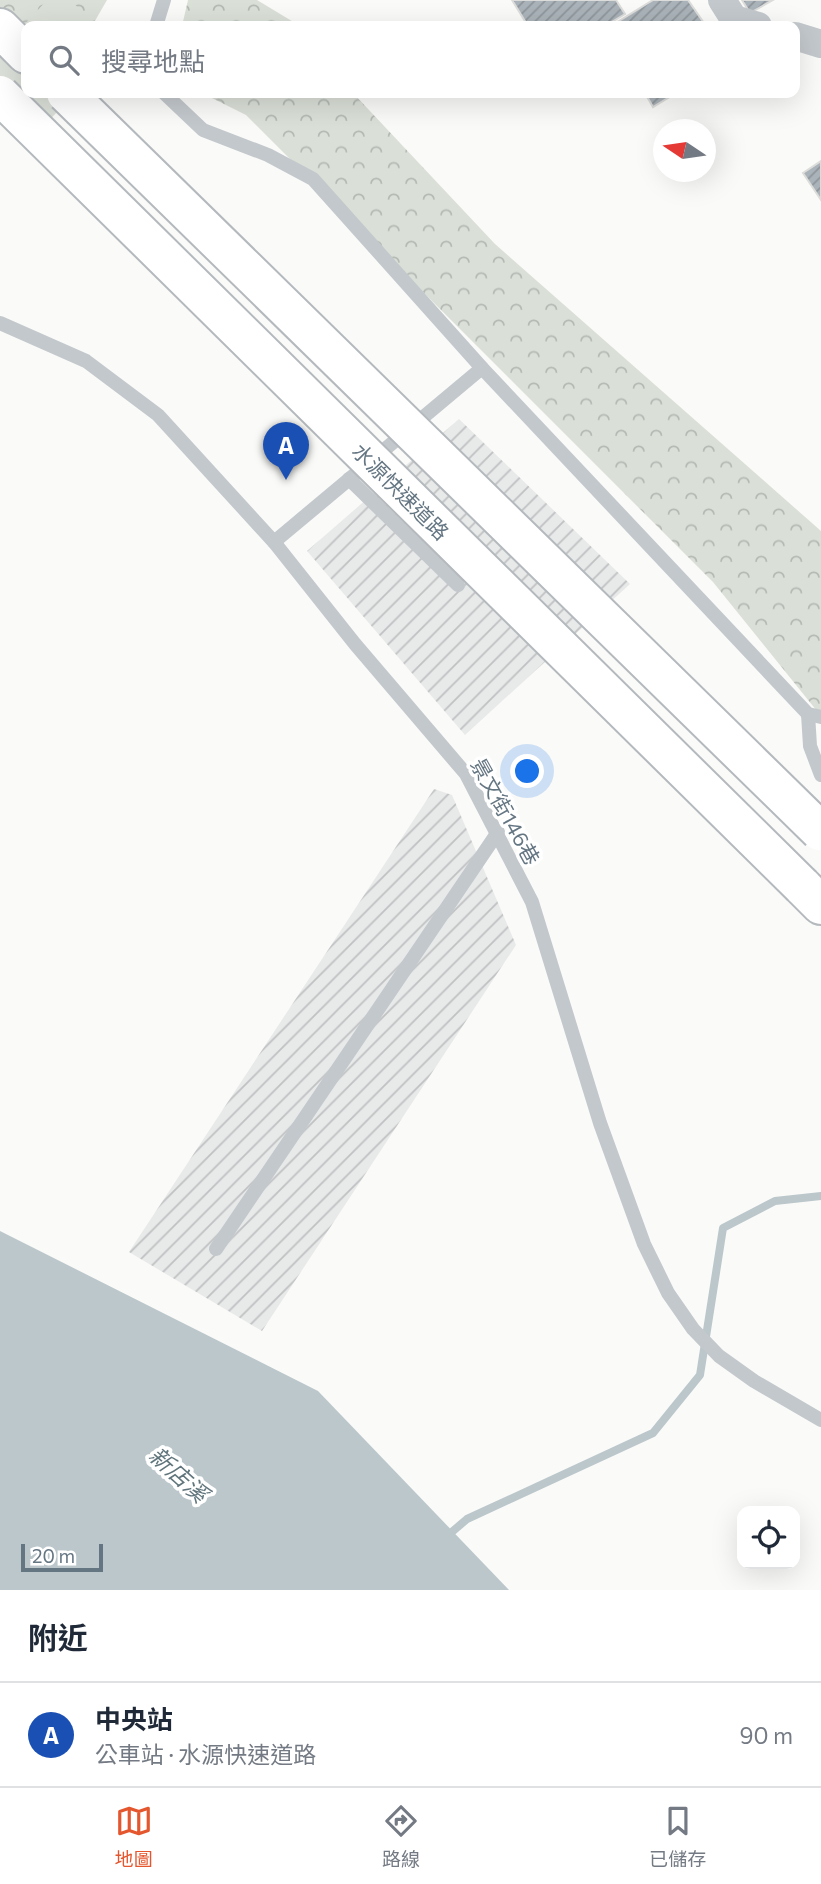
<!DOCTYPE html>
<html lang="zh-TW">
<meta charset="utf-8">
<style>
body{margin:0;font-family:Commissioner,"Noto Sans TC",sans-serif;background:#f6f6f7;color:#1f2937}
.controls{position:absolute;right:21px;bottom:21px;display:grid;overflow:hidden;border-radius:14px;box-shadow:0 7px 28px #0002}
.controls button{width:63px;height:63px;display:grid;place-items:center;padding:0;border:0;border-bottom:2px solid #e0e1e3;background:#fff;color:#1f2937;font:35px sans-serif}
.compass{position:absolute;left:653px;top:119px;width:63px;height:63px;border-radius:50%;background:#fff;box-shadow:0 7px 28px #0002;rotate:283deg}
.scale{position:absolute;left:21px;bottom:18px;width:82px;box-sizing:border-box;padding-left:7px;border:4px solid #657683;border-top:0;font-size:19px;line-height:24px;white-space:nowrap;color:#657683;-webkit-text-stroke:5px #fff;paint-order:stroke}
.you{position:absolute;left:528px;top:772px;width:24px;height:24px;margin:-18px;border:5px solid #fff;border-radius:50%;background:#1a73e8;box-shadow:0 0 0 10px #1a73e833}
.badge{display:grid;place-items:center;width:46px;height:46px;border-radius:50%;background:#e4572e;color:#fff;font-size:23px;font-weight:700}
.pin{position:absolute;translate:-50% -58px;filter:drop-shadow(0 2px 4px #0008)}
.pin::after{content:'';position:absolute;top:37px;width:24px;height:21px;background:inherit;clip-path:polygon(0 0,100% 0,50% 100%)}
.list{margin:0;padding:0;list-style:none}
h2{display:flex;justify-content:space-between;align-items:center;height:91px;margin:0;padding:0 28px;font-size:30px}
h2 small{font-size:23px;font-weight:400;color:#747a83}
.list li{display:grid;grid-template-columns:46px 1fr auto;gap:21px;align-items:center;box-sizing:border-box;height:105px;padding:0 28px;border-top:2px solid #e0e1e3}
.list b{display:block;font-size:26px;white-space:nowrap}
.list p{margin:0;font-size:23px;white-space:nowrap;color:#747a83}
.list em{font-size:23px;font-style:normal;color:#747a83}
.icon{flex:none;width:38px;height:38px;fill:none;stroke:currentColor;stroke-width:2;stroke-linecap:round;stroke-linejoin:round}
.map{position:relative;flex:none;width:821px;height:1590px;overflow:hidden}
.search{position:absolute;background:#fff;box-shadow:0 7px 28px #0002;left:21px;right:21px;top:21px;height:77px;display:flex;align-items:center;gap:18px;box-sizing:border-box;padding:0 24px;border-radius:14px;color:#747a83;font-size:26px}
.sheet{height:196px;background:#fff}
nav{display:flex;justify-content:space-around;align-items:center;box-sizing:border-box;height:98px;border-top:2px solid #e0e1e3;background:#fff;font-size:19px;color:#747a83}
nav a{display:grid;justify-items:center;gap:4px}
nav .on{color:#e4572e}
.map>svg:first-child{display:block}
.industrial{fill:url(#industrial-furrows)}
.park{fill:url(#park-crowns)}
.pitch{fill:#dadfd7}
.water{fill:#bbc7cb}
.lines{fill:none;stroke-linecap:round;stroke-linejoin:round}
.stream{stroke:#bbc7cb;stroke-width:8}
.building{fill:url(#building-hatch);stroke:#dcdcda;stroke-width:2}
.trunk-casing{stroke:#b4b9bd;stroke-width:42}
.service{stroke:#c3c8cc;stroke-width:14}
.minor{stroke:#c3c8cc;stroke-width:28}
.trunk{stroke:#fff;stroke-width:38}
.trunk-bridge-casing{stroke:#b4b9bd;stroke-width:42;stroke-linecap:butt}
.trunk-bridge{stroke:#fff;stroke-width:38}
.labels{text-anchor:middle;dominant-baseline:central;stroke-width:7;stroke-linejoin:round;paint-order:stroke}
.street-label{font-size:21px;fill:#657683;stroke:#fff}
.water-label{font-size:23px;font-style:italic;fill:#60757c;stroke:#fff}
</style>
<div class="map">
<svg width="821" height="1590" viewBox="0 0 821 1590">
<defs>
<pattern id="industrial-furrows" width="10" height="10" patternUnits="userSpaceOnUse" patternTransform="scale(1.75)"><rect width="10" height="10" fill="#e8e9e9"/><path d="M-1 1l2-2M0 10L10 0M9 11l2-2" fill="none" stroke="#c0c1c2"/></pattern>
<pattern id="park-crowns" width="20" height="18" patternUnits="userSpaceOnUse" patternTransform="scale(1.75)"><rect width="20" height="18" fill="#dadfd7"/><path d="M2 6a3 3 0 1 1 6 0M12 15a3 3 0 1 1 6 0" fill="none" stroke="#b4b9b4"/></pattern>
<pattern id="building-hatch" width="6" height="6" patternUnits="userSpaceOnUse" patternTransform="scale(1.75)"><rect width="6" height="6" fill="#aab3b9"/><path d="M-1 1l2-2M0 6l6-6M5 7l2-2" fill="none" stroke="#8e969c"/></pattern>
</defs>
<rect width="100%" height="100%" fill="#fafaf8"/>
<g class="industrial">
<path d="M 459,419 L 630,584 L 465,735 L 307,551 Z"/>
<path d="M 434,789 L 452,795 L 516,945 L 262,1331 L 129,1252 Z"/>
</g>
<g class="park">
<path d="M 0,0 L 107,0 L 92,26 L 26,26 L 26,93 L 0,119 Z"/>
<path d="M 188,0 L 257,0 L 300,26 L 182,26 Z"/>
<path d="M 202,93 L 353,93 L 495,244 L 821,531 L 821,716 L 713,582 L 246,115 Z"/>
</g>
<path class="pitch" d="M 47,0 L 70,0 L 98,26 L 26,26 L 26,93 L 75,93 L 37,133 L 0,94 L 0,51 Z"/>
<path class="water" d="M 0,1231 L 318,1391 L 509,1590 L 0,1590 Z"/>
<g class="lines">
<path class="stream" d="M 446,1537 L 467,1519 L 653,1433 L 700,1375 L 723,1228 L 775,1201 L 821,1196"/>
</g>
<g class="building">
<path d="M 512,0 L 616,0 L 625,14 L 605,26 L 528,26 Z"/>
<path d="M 653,0 L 688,0 L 706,26 L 611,26 Z"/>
<path d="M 742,0 L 773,0 L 750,13 Z"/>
<path d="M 645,93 L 676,93 L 653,107 Z"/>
<path d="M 821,161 L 821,200 L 803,173 Z"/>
</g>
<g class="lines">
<g class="trunk-casing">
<g id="trunk">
<path d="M 0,28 L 26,54"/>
<path d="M 802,886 L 821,905"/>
</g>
</g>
<g class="service">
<path d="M 156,26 L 164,0"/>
<path d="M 164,93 L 203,130 L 268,155 L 313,179 L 482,368 L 808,714 L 821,717"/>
<path d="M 0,323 L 86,361 L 158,415 L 274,542 L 355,644 L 466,774 L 532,902 L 600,1123 L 644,1244 L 668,1293 L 693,1329 L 719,1356 L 754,1381 L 821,1420"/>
<path d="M 349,479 L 458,585"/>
<path d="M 274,542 L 482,368"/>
<path d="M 808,714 L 810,746 L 821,775"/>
<path d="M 216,1249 L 498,832"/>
</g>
<g class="minor">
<path d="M 722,0 L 734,19 L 758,26"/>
<path d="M 795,36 L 821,44"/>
</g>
<use href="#trunk" class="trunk"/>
<g class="trunk-bridge-casing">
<g id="trunk-bridge">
<path d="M 66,93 L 820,831"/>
<path d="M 0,95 L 802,886"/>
</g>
</g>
<use href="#trunk-bridge" class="trunk-bridge"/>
</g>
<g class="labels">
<g class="street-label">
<text transform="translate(401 491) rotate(45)">水源快速道路</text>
<text transform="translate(506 811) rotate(61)">景文街146巷</text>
</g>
<g class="water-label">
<text transform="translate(179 1474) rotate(42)">新店溪</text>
</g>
</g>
</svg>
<div class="controls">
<button><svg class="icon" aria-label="locate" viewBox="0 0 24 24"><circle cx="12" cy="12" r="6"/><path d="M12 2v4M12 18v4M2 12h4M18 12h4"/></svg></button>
</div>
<svg class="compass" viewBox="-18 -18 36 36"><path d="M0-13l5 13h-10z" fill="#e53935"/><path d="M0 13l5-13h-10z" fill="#747a83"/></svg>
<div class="scale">20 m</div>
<div class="you"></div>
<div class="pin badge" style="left:286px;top:480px;background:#1a4fb4">A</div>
<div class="search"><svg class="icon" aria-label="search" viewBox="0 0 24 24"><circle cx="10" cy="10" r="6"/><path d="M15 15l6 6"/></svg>搜尋地點</div>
</div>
<section class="sheet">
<h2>附近<small></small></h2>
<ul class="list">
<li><span class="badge" style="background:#1a4fb4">A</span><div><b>中央站</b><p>公車站 · 水源快速道路</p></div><em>90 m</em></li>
</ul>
</section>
<nav>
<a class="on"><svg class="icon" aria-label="map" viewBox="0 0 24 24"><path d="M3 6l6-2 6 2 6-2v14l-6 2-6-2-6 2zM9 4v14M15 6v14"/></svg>地圖</a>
<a><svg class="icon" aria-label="directions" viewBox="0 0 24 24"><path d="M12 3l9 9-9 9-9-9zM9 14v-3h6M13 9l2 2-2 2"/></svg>路線</a>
<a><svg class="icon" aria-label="saved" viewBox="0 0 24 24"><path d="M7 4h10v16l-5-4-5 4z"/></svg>已儲存</a>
</nav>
